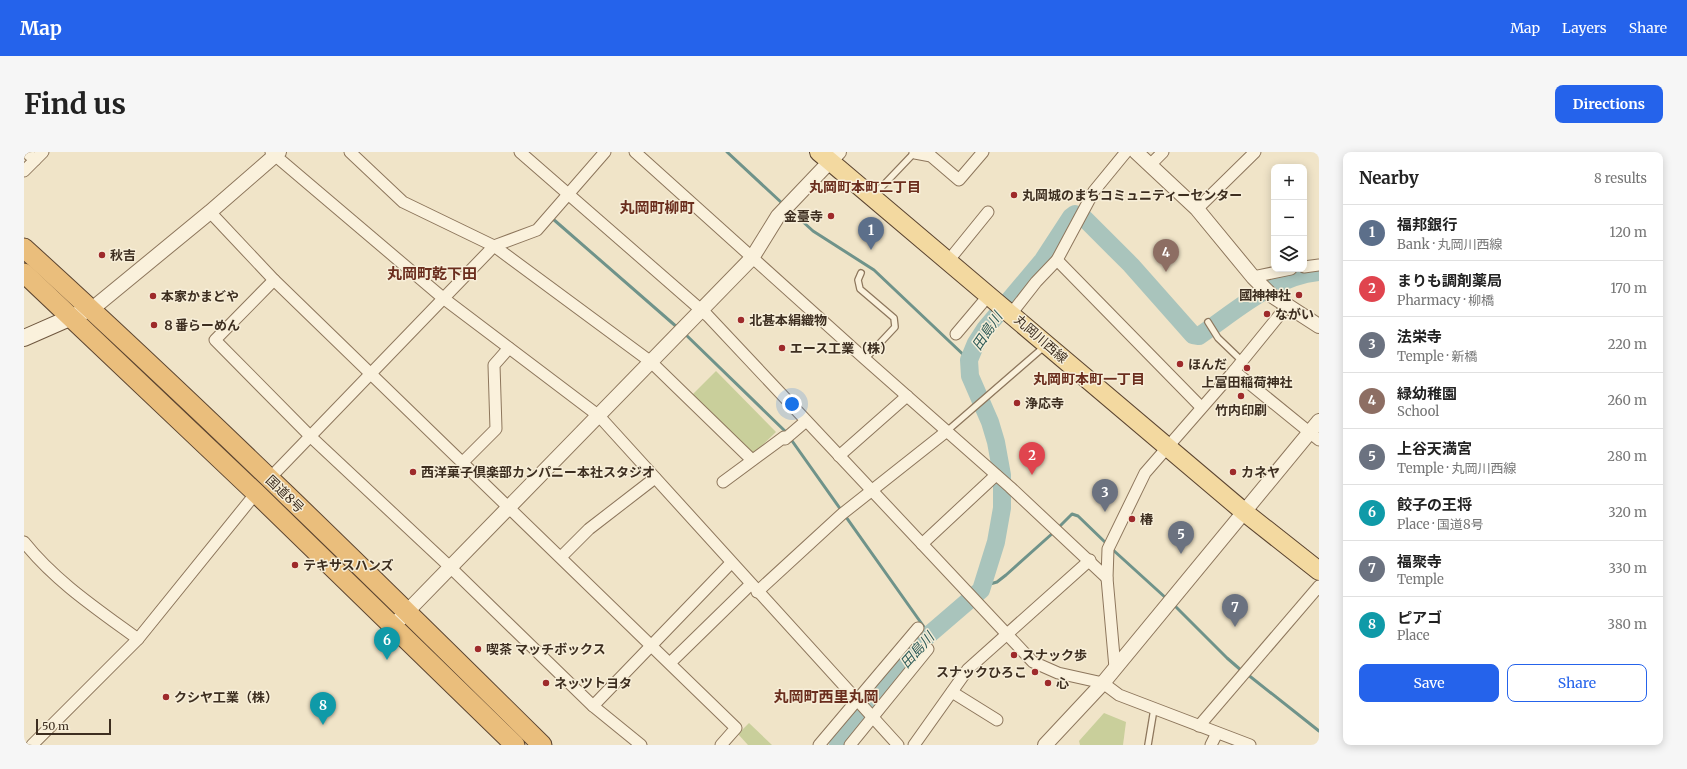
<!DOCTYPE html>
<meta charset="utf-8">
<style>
body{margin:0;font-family:Merriweather,"Noto Sans JP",serif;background:#f6f6f6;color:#222}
.controls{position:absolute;right:12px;top:12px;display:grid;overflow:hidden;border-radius:8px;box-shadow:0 2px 10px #0003}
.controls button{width:36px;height:36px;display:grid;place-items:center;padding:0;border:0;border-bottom:1px solid #e0e0e0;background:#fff;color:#222;font:20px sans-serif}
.scale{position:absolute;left:12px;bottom:10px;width:75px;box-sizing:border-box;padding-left:4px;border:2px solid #3d2e20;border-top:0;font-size:11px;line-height:14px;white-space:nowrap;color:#3d2e20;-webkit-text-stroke:3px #f7eed8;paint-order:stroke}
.you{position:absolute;left:768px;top:252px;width:14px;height:14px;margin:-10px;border:3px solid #fff;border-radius:50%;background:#1a73e8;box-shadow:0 0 0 6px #1a73e833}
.badge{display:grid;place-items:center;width:26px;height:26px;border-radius:50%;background:#2563eb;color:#fff;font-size:13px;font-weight:700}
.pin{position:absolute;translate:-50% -33px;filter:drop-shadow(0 1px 2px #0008)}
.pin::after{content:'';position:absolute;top:21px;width:14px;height:12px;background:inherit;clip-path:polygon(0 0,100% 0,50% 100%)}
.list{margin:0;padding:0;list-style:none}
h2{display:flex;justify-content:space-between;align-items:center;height:52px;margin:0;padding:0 16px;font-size:17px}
h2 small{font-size:13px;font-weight:400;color:#767676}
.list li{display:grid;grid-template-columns:26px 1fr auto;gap:12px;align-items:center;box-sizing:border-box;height:56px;padding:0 16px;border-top:1px solid #e0e0e0}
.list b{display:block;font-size:15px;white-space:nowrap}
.list p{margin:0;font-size:13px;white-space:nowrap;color:#767676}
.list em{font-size:13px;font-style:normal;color:#767676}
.actions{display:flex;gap:8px;padding:12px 16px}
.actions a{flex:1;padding:9px 0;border:1px solid #2563eb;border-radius:8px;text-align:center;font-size:14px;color:#2563eb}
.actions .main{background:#2563eb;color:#fff}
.icon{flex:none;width:22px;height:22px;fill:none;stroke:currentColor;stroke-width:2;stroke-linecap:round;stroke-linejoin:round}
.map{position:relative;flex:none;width:1295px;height:593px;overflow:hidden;border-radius:8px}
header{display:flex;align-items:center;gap:24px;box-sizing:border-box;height:56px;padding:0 20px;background:#2563eb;color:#fff}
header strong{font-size:19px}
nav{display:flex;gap:22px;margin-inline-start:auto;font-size:14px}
.intro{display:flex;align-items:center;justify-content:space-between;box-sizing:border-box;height:96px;padding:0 24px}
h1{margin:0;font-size:28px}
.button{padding:10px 18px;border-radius:8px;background:#2563eb;color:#fff;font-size:14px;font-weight:700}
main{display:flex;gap:24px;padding:0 24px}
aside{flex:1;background:#fff;border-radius:8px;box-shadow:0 2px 10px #0003}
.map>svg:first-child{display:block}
.green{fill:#c9cf9b}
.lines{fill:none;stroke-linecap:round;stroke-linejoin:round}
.stream{stroke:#6f938a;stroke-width:3}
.river{stroke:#a9c4bc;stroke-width:18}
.service-casing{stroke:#8d765c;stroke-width:8}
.minor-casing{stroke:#8d765c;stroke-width:13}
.tertiary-casing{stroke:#8d765c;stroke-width:16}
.secondary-casing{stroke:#6f573f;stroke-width:18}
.primary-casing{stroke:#5b4430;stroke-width:20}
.trunk-casing{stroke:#5b4430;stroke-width:21}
.service{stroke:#faf1dc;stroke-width:5.5}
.minor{stroke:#faf1dc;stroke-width:11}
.tertiary{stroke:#faf1dc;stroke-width:14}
.secondary{stroke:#faf1dc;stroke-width:16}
.primary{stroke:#f3d9a0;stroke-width:18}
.trunk{stroke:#eabe7c;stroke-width:19}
.poi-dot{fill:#9e2a2b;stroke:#f7eed8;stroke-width:1.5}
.labels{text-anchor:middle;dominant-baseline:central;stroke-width:3;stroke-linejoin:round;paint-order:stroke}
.poi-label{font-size:13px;font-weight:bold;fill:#3d2e20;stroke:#f7eed8;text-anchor:start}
.street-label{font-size:13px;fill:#3d2e20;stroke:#f7eed8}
.neighbourhood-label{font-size:14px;font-weight:bold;fill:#6b2e1e;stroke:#f7eed8}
.water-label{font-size:14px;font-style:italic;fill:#2f5d5a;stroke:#f7eed8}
.quarter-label{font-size:15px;font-weight:bold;fill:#6b2e1e;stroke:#f7eed8}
</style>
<header>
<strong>Map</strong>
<nav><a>Map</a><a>Layers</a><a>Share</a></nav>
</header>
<div class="intro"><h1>Find us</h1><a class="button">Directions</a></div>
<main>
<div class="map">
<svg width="1295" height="593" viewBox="0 0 1295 593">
<rect width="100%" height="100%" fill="#f0e4c8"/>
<g class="green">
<path d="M 692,219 L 752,280 L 729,302 L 668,243 Z"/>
<path d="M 1080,561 L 1102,570 L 1099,593 L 1056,593 L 1055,589 Z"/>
<path d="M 725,571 L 748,593 L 724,593 L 714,582 Z"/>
</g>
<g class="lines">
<g class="stream">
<path d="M 703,0 L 759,52"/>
<path d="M 765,57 L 789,79 L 850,118 L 945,208"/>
<path d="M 529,67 L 654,176"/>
<path d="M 659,180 L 763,281"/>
<path d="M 766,286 L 905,482"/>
<path d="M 1034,376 L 1048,362 L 1054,364 L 1083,392"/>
<path d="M 1088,397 L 1143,447"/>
<path d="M 959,434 L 973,430 L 982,423 L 1030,380"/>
<path d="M 1149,452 L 1203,506 L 1218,519"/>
<path d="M 1223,522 L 1295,579"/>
</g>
<path class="river" d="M 814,593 L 900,487 L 957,438 L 972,390 L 978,356 L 978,323 L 972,290 L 966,270 L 946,224 L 945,208 L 952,191 L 961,177 L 1019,108 L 1047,65 L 1051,62 L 1061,67 L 1107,113 L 1169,183 L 1175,184 C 1212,159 1250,124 1295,120"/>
<g class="service-casing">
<g id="service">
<path d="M 850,43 L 891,0"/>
<path d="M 837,121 L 834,128 L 836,137 L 870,166 L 871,175 L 841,207"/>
<path d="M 1184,170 L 1194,186 L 1218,209"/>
<path d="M 923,279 L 1021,194"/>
<path d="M 1124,593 L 1130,557"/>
</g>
</g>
<g class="minor-casing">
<g id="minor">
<path d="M 2,0 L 11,8"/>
<path d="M 247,0 L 419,146 L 575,264 L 874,593"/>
<path d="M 326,0 L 379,50 L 470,94 L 627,210 L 728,308"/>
<path d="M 496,0 L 684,164 L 1009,510 L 1034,521 L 1079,531 L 1095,543 L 1226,593"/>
<path d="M 611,0 L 841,207 L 986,335 L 1083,426"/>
<path d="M 891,1 L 907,4 L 935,28 L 959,0"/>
<path d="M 1126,13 L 1139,0"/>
<path d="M 0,19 L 19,0"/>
<path d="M 1173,57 L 1231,0"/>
<path d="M 186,60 L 250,128 L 712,576 L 697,593"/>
<path d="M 925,108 L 964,60"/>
<path d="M 1033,108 L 1177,255"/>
<path d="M 1280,115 L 1295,113"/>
<path d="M 1229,125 L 1267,117"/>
<path d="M 250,128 L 191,188 L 287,285 L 426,415 L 569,554 L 617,593"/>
<path d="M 987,162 L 1012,130 L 1033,108 L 1070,39 L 1102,0"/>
<path d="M 932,182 L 965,143"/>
<path d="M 1210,219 L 1295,288"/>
<path d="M 815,304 L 883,244"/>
<path d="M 439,310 L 472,277 L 470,213 L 485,196"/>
<path d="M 245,327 L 470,94 L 513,78 L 581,0"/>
<path d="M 699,330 L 760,285 L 761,287 L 782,269"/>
<path d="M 0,390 C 31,429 73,457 114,487"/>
<path d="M 898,392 L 972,323"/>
<path d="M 537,405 L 565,377 L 631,326"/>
<path d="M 733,440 L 818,362 L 923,279"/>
<path d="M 646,511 L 727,432"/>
<path d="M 1091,516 L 1083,426 L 1084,397 L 1121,321 L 1210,219 L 1262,155"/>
<path d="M 928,540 L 973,568"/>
<path d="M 569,554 L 707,411"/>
<path d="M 1175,574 L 1295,434"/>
<path d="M 8,593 L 114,487 L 232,341"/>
<path d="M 795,593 L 894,476"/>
<path d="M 826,593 L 904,497"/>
<path d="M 890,593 L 944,517 L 1066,408"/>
<path d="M 1187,593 L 1193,581"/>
</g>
</g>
<g class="tertiary-casing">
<g id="tertiary">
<path d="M 1112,0 L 1173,57 L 1229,125 L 1247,143 L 1295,174"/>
<path d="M 68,157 L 186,60 L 255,0"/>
<path d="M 369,474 L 728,106 L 754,64 L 815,0"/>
<path d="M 1021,593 L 1079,531 L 1295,269"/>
</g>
</g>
<g class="secondary-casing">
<path id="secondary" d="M 0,186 L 57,161"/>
</g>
<g class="primary-casing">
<path id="primary" d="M 795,0 L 1219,359 L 1295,419"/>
</g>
<g class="trunk-casing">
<g id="trunk">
<path d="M 0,96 C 177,257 348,425 518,593"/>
<path d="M 0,121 L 232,341 L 491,593"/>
</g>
</g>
<use href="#service" class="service"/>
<use href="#minor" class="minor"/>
<use href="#tertiary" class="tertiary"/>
<use href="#secondary" class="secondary"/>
<use href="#primary" class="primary"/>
<use href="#trunk" class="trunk"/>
</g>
<g class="poi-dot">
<circle cx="990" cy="43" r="4"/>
<circle cx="807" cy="64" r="4"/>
<circle cx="78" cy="103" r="4"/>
<circle cx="1275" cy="143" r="4"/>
<circle cx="129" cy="144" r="4"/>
<circle cx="1243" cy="162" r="4"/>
<circle cx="717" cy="168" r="4"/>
<circle cx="130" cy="173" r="4"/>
<circle cx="758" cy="196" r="4"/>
<circle cx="1156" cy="212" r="4"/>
<circle cx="1223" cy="216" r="4"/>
<circle cx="1217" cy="244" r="4"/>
<circle cx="993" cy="251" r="4"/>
<circle cx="389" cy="320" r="4"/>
<circle cx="1209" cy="320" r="4"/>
<circle cx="1108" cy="367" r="4"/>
<circle cx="271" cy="413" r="4"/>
<circle cx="454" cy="497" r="4"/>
<circle cx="990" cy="503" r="4"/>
<circle cx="1011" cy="520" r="4"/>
<circle cx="522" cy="531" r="4"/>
<circle cx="1024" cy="531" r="4"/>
<circle cx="142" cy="545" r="4"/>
</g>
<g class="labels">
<g class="poi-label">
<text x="998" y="43">丸岡城のまちコミュニティーセンター</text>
<text x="799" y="64" text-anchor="end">金臺寺</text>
<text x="86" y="103">秋吉</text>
<text x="1267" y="143" text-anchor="end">國神神社</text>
<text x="137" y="144">本家かまどや</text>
<text x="1251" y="162">ながい</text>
<text x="725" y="168">北甚本絹織物</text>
<text x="138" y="173">８番らーめん</text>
<text x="766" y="196">エース工業（株）</text>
<text x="1164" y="212">ほんだ</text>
<text x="1223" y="230" text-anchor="middle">上富田稲荷神社</text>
<text x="1001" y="251">浄応寺</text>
<text x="1217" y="258" text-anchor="middle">竹内印刷</text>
<text x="397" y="320">西洋菓子倶楽部カンパニー本社スタジオ</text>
<text x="1217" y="320">カネヤ</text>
<text x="1116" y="367">椿</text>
<text x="279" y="413">テキサスハンズ</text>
<text x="462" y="497">喫茶 マッチボックス</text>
<text x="998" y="503">スナック歩</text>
<text x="1003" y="520" text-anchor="end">スナックひろこ</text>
<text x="530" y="531">ネッツトヨタ</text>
<text x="1032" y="531">心</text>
<text x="150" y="545">クシヤ工業（株）</text>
</g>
<g class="street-label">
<text transform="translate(1017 187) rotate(41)">丸岡川西線</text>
<text transform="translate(261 342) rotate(44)">国道8号</text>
</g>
<g class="neighbourhood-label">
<text x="841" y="35">丸岡町本町二丁目</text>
<text x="1065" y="227">丸岡町本町一丁目</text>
</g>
<g class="water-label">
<text transform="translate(963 179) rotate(-56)">田島川</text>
<text transform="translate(893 498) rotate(-48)">田島川</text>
</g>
<g class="quarter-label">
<text x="633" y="55">丸岡町柳町</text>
<text x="408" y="121">丸岡町乾下田</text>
<text x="802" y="544">丸岡町西里丸岡</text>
</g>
</g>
</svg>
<div class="controls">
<button>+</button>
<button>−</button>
<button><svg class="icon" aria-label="layers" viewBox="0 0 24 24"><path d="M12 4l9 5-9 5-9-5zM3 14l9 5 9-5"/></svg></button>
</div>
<div class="scale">50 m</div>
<div class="you"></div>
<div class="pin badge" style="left:847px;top:98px;background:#5c6f8a">1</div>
<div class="pin badge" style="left:1008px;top:323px;background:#e0444e">2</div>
<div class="pin badge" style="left:1081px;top:360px;background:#6b7280">3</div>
<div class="pin badge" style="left:1142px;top:120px;background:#8d6e63">4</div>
<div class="pin badge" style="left:1157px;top:402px;background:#6b7280">5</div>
<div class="pin badge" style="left:363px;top:508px;background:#0f9aa8">6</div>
<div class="pin badge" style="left:1211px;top:475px;background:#6b7280">7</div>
<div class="pin badge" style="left:299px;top:573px;background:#0f9aa8">8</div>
</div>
<aside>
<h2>Nearby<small>8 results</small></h2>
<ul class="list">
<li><span class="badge" style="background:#5c6f8a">1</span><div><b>福邦銀行</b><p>Bank · 丸岡川西線</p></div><em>120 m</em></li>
<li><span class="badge" style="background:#e0444e">2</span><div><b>まりも調剤薬局</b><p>Pharmacy · 柳橋</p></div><em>170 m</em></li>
<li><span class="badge" style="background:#6b7280">3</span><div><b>法栄寺</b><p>Temple · 新橋</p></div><em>220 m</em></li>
<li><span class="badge" style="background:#8d6e63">4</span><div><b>緑幼稚園</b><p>School</p></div><em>260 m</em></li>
<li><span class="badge" style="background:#6b7280">5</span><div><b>上谷天満宮</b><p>Temple · 丸岡川西線</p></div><em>280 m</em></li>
<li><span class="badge" style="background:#0f9aa8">6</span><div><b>餃子の王将</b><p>Place · 国道8号</p></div><em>320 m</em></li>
<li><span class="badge" style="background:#6b7280">7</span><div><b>福聚寺</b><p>Temple</p></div><em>330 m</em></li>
<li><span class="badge" style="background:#0f9aa8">8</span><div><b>ピアゴ</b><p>Place</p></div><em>380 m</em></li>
</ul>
<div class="actions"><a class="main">Save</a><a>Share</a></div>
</aside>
</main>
